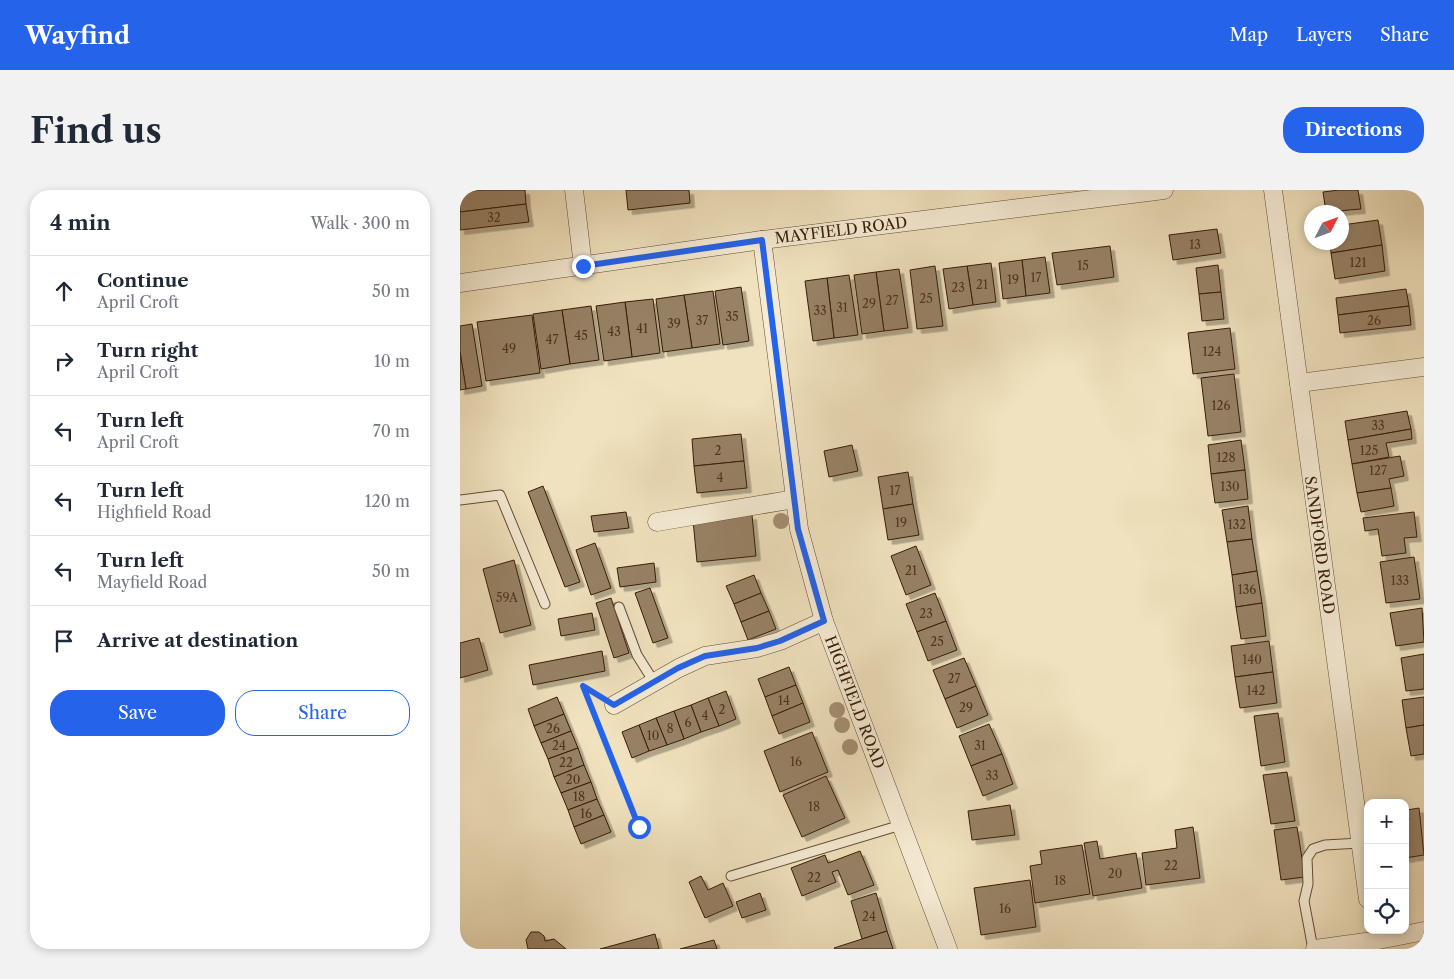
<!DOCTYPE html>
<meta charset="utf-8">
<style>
body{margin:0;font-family:"Libre Caslon Text",serif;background:#f2f2f3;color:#1f2937}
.controls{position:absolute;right:15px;bottom:15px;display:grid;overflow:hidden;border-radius:10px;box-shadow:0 2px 8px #0003}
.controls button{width:45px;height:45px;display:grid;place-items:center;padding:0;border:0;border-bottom:1px solid #e0e1e3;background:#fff;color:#1f2937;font:25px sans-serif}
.compass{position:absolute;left:844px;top:15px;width:45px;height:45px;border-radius:50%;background:#fff;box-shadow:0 2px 8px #0003;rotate:48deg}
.stop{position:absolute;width:15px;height:15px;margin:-11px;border:4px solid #2563eb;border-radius:50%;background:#fff}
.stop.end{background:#2563eb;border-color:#fff;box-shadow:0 1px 5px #0008}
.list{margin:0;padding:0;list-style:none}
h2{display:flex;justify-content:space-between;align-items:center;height:65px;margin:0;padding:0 20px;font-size:21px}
h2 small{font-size:16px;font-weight:400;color:#747a83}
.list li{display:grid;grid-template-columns:32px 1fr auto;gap:15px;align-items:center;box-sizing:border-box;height:70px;padding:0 20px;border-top:1px solid #e0e1e3}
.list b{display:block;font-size:19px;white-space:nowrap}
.list p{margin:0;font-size:16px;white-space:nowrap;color:#747a83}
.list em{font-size:16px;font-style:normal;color:#747a83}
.actions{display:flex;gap:10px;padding:15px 20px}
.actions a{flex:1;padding:11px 0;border:1px solid #2563eb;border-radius:20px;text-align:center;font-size:18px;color:#2563eb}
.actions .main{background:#2563eb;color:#fff}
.icon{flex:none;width:28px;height:28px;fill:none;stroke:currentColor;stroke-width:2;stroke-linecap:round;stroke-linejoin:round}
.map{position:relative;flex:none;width:964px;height:759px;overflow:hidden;border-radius:20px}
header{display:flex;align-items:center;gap:30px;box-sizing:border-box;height:70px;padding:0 25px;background:#2563eb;color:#fff}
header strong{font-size:24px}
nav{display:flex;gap:28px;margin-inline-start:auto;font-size:18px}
.intro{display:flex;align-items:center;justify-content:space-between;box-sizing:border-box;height:120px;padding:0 30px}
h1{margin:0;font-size:35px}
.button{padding:12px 22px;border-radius:20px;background:#2563eb;color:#fff;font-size:18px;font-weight:700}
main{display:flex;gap:30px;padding:0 30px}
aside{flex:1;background:#fff;border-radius:20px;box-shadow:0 2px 8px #0003}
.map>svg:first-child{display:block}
.building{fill:#978266;stroke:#371a06;filter:url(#shadow)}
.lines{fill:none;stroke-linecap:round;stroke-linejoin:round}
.lane-casing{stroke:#654c34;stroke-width:11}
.street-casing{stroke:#654c34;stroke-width:19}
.path{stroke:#371a06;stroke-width:3;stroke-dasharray:4 2.5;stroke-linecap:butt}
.lane{stroke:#f5ecd5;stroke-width:9}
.street{stroke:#f5ecd5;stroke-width:18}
.tree{fill:#a49072}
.route{stroke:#2563eb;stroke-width:6}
.labels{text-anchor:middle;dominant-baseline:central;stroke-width:4.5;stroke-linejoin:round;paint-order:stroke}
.number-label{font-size:12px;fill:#4f341e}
.street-label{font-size:15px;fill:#371a06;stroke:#f5ecd5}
</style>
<header>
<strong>Wayfind</strong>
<nav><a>Map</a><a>Layers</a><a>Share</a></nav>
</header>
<div class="intro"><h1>Find us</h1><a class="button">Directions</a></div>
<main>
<aside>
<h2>4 min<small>Walk · 300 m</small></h2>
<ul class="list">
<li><svg class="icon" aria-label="ahead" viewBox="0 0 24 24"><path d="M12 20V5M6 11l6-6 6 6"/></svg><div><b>Continue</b><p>April Croft</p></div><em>50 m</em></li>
<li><svg class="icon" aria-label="right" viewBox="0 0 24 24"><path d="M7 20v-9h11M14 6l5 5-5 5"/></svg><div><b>Turn right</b><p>April Croft</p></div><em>10 m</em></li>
<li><svg class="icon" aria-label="left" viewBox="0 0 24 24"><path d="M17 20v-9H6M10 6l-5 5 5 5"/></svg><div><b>Turn left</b><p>April Croft</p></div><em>70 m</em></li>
<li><svg class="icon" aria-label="left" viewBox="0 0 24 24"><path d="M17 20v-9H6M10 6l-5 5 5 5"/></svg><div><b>Turn left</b><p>Highfield Road</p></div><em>120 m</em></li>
<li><svg class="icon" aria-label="left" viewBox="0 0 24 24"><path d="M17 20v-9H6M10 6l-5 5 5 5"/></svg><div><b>Turn left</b><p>Mayfield Road</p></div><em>50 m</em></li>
<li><svg class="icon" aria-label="arrive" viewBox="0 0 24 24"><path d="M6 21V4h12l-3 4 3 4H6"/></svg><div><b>Arrive at destination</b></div></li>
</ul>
<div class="actions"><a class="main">Save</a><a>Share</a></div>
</aside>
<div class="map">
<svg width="964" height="759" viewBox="0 0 964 759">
<defs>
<filter id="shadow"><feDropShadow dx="4.5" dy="4.5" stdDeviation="0" flood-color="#0004"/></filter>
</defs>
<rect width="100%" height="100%" fill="#f0e2be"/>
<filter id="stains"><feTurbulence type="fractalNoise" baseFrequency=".004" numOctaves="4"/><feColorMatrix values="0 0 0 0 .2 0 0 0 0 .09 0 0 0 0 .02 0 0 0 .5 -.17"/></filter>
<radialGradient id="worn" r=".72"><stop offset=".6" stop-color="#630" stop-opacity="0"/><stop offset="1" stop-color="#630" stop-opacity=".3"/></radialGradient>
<g class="building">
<path d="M 23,0 L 65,0 L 66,14 L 0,22 L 0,2 Z"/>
<path d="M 166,0 L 229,0 L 230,13 L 168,20 Z"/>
<path d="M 879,0 L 898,0 L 901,19 L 866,22 L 863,2 Z"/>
<path d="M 66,14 L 69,32 L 0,40 L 0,22 Z"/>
<path d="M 918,30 L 922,55 L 871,63 L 870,52 L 882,52 L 882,35 Z"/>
<path d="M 757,39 L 761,63 L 713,70 L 709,45 Z"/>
<path d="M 922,55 L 925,81 L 875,89 L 871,63 Z"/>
<path d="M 650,56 L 654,87 L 597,95 L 592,63 Z"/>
<path d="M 585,67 L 590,103 L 566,106 L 562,70 Z"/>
<path d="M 562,70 L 566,106 L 543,109 L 539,73 Z"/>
<path d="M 531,73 L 536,112 L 513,115 L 507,76 Z"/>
<path d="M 758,75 L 761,102 L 739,104 L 736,78 Z"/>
<path d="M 475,76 L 483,136 L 457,139 L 450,80 Z"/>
<path d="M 507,76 L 513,115 L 489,119 L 483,79 Z"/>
<path d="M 439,79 L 448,138 L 424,141 L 416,82 Z"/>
<path d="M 416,82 L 424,141 L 402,144 L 394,85 Z"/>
<path d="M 389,85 L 398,145 L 374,148 L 367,88 Z"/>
<path d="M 367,88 L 374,148 L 353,151 L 345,91 Z"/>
<path d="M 281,97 L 289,151 L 263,155 L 255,101 Z"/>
<path d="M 946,99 L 949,116 L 878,125 L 876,108 Z"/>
<path d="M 253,101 L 260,154 L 232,158 L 224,105 Z"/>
<path d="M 761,102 L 764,129 L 742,131 L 739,104 Z"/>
<path d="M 224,105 L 232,158 L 203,162 L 196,109 Z"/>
<path d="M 193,109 L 200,163 L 172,167 L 165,112 Z"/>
<path d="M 165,112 L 172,167 L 144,171 L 136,116 Z"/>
<path d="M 131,116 L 139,170 L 110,174 L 102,120 Z"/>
<path d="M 949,116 L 951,135 L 880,143 L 878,125 Z"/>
<path d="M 102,120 L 110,174 L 81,179 L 73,124 Z"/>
<path d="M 72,125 L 80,183 L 26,191 L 17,132 Z"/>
<path d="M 12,134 L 22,196 L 6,199 L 0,162 L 0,136 Z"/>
<path d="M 770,138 L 775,179 L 733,184 L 728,143 Z"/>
<path d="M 0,162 L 6,199 L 0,200 Z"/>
<path d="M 774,184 L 781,242 L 748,246 L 741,188 Z"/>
<path d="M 947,221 L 951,239 L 888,250 L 885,231 Z"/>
<path d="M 951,239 L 952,249 L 926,253 L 929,267 L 892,274 L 888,250 Z"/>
<path d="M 281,244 L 284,271 L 234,276 L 232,249 Z"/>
<path d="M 781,250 L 785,280 L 751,284 L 748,255 Z"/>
<path d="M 392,255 L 398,281 L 369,287 L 364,261 Z"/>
<path d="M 940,266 L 944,286 L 929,289 L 931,298 L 897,303 L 892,274 Z"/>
<path d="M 284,271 L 287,298 L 237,303 L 234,276 Z"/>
<path d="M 785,280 L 788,309 L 755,313 L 751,284 Z"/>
<path d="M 448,282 L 453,314 L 423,319 L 418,287 Z"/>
<path d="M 83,296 L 120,392 L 105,397 L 68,302 Z"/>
<path d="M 931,298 L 934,316 L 901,322 L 897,303 Z"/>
<path d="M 453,314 L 459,345 L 428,350 L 423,319 Z"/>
<path d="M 788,316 L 792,349 L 767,352 L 762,320 Z"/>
<path d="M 166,322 L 169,338 L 134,342 L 131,326 Z"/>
<path d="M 954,322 L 957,347 L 944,348 L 946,363 L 922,366 L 918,339 L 905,341 L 903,328 Z"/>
<path d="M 292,325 L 296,366 L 237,372 L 233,330 Z"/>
<path d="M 792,349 L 797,381 L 772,385 L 767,352 Z"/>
<path d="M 135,353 L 151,398 L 131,405 L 116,360 Z"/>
<path d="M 456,356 L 471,395 L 446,405 L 431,366 Z"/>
<path d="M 954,367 L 960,409 L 926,413 L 920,372 Z"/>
<path d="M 54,370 L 71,435 L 40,443 L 23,379 Z"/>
<path d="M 194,373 L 196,392 L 160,397 L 157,378 Z"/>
<path d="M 797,381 L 802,413 L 776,417 L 772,385 Z"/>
<path d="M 294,385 L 301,403 L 274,414 L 266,396 Z"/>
<path d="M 190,398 L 208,448 L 193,453 L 175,403 Z"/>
<path d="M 301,403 L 309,421 L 281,432 L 274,414 Z"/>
<path d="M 475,403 L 486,431 L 457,442 L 446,414 Z"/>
<path d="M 151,408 L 169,463 L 154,468 L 136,413 Z"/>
<path d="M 802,413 L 806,446 L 781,449 L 776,417 Z"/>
<path d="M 962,418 L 964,452 L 936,456 L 930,423 Z"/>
<path d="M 309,421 L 316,439 L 288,450 L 281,432 Z"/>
<path d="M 132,423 L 135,440 L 101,446 L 98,429 Z"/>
<path d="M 486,431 L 497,460 L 468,471 L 457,442 Z"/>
<path d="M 19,448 L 28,480 L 0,488 L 0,453 Z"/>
<path d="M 809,451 L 813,482 L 775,487 L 771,456 Z"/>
<path d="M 142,461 L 145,481 L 73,495 L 69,475 Z"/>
<path d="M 964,464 L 964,499 L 946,501 L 941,468 Z"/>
<path d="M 504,468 L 516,496 L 485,509 L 473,480 Z"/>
<path d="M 329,477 L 336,495 L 305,507 L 298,489 Z"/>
<path d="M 813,482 L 817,513 L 780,518 L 775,487 Z"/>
<path d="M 336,495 L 343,513 L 312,526 L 305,507 Z"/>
<path d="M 516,496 L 528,525 L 497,538 L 485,509 Z"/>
<path d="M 266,501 L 276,529 L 259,536 L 248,508 Z"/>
<path d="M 97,507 L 104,524 L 74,536 L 68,519 Z"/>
<path d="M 964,507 L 964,535 L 946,538 L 942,510 Z"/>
<path d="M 248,508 L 259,536 L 241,542 L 231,515 Z"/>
<path d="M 343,513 L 350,532 L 319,544 L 312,526 Z"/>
<path d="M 231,515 L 241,542 L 224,549 L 214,521 Z"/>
<path d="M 214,521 L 224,549 L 207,555 L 196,528 Z"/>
<path d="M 818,523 L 825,572 L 801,576 L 794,526 Z"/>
<path d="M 104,524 L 111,541 L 81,553 L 74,536 Z"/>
<path d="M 196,528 L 207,555 L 189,561 L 179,535 Z"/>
<path d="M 529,534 L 542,564 L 511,576 L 499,546 Z"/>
<path d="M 179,535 L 189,561 L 172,568 L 162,542 Z"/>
<path d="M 964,535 L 964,564 L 951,566 L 946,538 Z"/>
<path d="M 111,541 L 118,558 L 88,569 L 81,553 Z"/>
<path d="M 352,542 L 368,582 L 320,602 L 304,561 Z"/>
<path d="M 118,558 L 124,575 L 94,587 L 88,569 Z"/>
<path d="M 542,564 L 553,594 L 523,606 L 511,576 Z"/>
<path d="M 124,575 L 131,592 L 101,603 L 94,587 Z"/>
<path d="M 827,582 L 835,631 L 811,634 L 803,585 Z"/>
<path d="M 366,586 L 385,628 L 342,647 L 323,605 Z"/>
<path d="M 131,592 L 137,609 L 108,620 L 101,603 Z"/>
<path d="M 137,609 L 144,625 L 114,637 L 108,620 Z"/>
<path d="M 550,615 L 555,645 L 512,650 L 508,621 Z"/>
<path d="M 959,618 L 964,665 L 945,668 L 945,630 L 949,630 L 947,620 Z"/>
<path d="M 144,625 L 151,642 L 121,654 L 114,637 Z"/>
<path d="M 733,637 L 740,688 L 686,695 L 682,663 L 717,658 L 715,640 Z"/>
<path d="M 837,637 L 845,687 L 821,690 L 814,640 Z"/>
<path d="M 637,651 L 640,669 L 676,663 L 682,698 L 633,706 L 624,653 Z"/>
<path d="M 622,655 L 630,704 L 575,713 L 570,676 L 582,674 L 580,661 Z"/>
<path d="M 400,661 L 414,695 L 388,705 L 378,680 L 372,682 L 376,692 L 342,706 L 331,678 L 365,665 L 368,673 Z"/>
<path d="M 241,686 L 248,700 L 263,693 L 273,716 L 245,728 L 229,692 Z"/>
<path d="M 570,690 L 576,737 L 521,745 L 514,698 Z"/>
<path d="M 300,703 L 306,720 L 282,728 L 276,712 Z"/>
<path d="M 416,703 L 427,741 L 402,749 L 391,711 Z"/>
<path d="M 427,741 L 433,759 L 375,759 L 374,758 Z"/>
<path d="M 71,742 L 79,742 L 84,746 L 85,751 L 94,749 L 106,759 L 68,759 L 66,750 Z"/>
<path d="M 195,744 L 199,759 L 140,759 Z"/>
<path d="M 254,750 L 257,759 L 220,759 Z"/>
</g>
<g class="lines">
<g class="lane-casing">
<g id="lane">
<path d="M 0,310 L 40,305 L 85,414"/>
<path d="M 159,417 L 177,465 L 194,492"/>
<path d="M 271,686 L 441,635"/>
<path d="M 853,759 L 844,711 L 848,694 L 847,668 L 853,659 L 865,655 L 900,653"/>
</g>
</g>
<g class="street-casing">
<g id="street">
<path d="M 114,0 L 123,76"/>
<path d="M 813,0 L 908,709"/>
<path d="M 302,50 L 339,339 L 364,431 L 488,759"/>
<path d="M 0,93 L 302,50 L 704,0"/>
<path d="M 839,193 L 964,177"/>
<path d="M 197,332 L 335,309"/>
<path d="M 154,515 L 219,478 L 245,466 L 297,458 L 320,451 L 364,431"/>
<path d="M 855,759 L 913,751 L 964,741"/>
</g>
</g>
<path class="path" d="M 138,506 L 123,496 L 179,637"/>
<use href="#lane" class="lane"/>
<use href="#street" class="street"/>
</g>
<g class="tree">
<circle cx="321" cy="331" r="8"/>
<circle cx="377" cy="520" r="8"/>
<circle cx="382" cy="535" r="8"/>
<circle cx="390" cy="557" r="8"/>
</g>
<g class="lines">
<path class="route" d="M 123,76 L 302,50 L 338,339 L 364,431 L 320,451 L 297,458 L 245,466 L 218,478 L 154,515 L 123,496 L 179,637"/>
</g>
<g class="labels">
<g class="number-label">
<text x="34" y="27">32</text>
<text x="735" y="54">13</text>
<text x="898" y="72">121</text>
<text x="623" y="75">15</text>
<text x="576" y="87">17</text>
<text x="553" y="89">19</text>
<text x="522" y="94">21</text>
<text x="498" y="97">23</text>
<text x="466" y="108">25</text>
<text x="432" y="110">27</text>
<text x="409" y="113">29</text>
<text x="382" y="117">31</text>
<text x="360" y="120">33</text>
<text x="272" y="126">35</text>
<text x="242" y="130">37</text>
<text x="914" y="130">26</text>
<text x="214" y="133">39</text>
<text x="182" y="138">41</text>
<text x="154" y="141">43</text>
<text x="121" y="145">45</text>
<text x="92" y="149">47</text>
<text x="49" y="158">49</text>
<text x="752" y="161">124</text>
<text x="761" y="215">126</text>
<text x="918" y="235">33</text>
<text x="258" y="260">2</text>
<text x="909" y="260">125</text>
<text x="766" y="267">128</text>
<text x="918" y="280">127</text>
<text x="260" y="287">4</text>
<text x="770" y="296">130</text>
<text x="435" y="300">17</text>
<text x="441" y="332">19</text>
<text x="777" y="334">132</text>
<text x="451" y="380">21</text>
<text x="940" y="390">133</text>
<text x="787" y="399">136</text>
<text x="47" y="407">59A</text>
<text x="466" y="423">23</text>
<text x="477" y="451">25</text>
<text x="792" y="469">140</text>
<text x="494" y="488">27</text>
<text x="796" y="500">142</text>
<text x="324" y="510">14</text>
<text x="506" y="517">29</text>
<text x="262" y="519">2</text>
<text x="245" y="525">4</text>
<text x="228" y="532">6</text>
<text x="93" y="538">26</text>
<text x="210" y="538">8</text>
<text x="193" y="545">10</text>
<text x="99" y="555">24</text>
<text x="520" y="555">31</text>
<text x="336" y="571">16</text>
<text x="106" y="572">22</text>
<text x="532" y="585">33</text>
<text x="113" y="589">20</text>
<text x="119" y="606">18</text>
<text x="354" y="616">18</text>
<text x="126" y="623">16</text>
<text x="711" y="675">22</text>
<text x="655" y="683">20</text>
<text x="354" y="687">22</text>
<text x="600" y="690">18</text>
<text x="545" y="718">16</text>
<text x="409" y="726">24</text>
</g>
<g class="street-label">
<text transform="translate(381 40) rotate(-7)">MAYFIELD ROAD</text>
<text transform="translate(860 355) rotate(82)">SANDFORD ROAD</text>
<text transform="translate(395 512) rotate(69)">HIGHFIELD ROAD</text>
</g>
</g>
<rect width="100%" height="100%" filter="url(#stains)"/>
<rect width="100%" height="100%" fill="url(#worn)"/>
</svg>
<div class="controls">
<button>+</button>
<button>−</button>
<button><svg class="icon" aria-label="locate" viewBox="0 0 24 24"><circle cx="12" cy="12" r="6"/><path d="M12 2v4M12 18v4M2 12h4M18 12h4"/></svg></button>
</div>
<svg class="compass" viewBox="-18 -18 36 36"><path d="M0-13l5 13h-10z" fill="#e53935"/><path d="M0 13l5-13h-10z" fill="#747a83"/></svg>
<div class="stop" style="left:179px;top:637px"></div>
<div class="stop end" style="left:123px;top:76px"></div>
</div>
</main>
